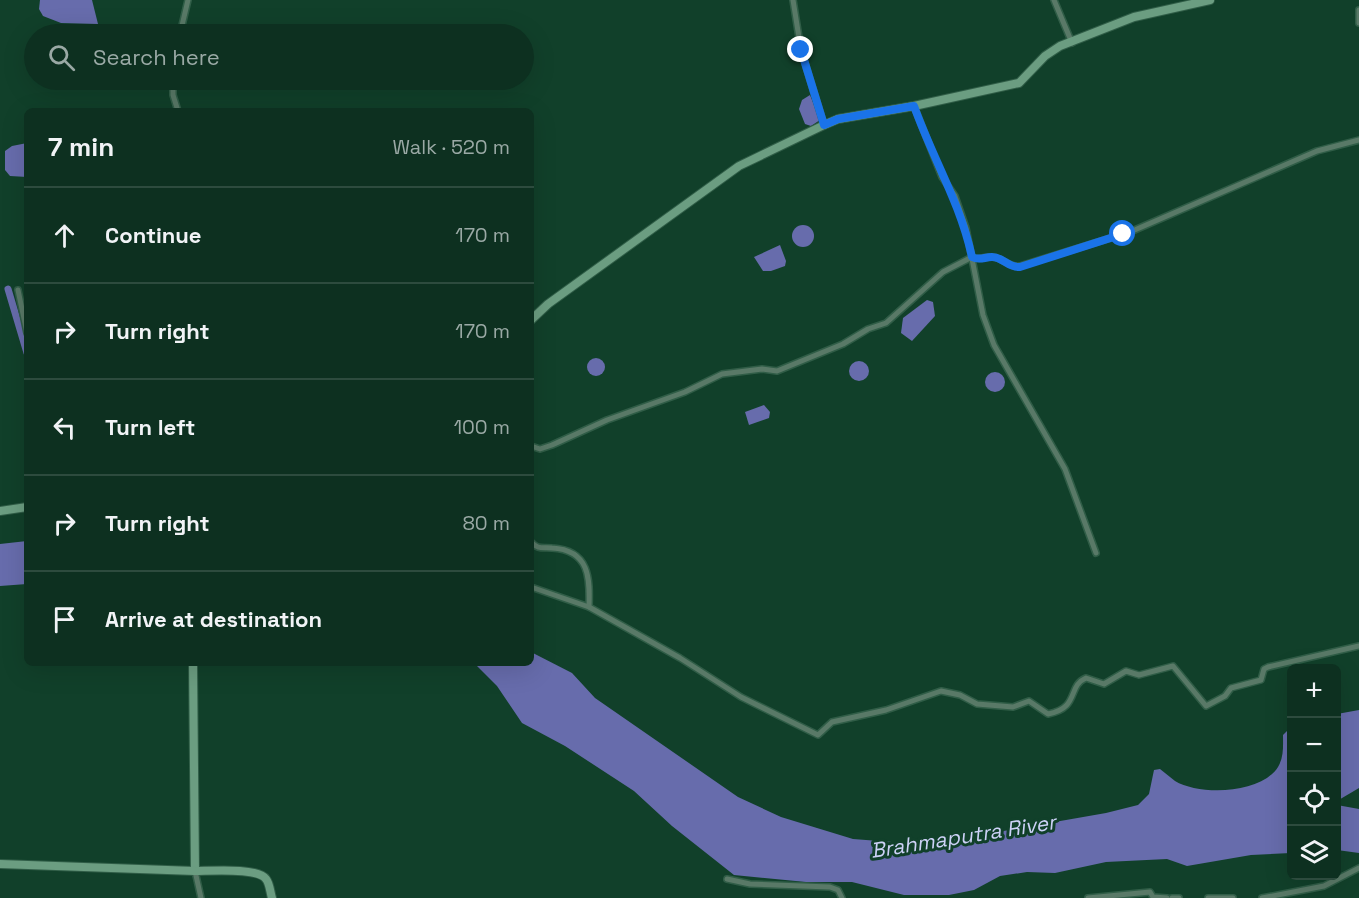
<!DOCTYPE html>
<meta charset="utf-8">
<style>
body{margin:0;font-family:"Space Grotesk",sans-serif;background:#1b3c2d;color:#f1f3f6}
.controls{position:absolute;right:18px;bottom:18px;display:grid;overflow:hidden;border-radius:9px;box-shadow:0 6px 24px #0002}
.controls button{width:54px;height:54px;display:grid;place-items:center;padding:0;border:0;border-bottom:2px solid #2d4b3e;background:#0d3020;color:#f1f3f6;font:30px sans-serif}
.stop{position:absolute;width:18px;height:18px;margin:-14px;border:4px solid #1a73e8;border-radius:50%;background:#fff}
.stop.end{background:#1a73e8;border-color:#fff;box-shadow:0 2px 6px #0008}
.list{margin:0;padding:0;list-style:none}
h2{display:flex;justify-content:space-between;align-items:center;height:78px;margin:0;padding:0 24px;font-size:26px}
h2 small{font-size:20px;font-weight:400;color:#9aa9a5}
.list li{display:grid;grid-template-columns:39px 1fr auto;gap:18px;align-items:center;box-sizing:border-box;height:96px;padding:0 24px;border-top:2px solid #2d4b3e}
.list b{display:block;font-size:22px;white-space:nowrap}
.list em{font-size:20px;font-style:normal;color:#9aa9a5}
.icon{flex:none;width:33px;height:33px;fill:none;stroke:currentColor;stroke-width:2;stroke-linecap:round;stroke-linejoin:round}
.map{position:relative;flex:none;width:1359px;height:898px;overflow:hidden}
.search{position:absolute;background:#0d3020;box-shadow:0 6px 24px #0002;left:24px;top:24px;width:510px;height:66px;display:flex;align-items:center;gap:15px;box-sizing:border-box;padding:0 21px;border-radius:33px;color:#9aa9a5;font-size:22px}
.panel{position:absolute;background:#0d3020;box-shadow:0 6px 24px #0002;left:24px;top:108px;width:510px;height:558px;border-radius:9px}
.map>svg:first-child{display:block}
.water{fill:#676cac}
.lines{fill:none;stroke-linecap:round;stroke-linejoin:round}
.canal{stroke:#676cac;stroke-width:7}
.street-casing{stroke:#305d47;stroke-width:8}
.secondary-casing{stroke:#305d47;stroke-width:10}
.street{stroke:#597967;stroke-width:5}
.secondary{stroke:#6b9d81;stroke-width:8}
.route{stroke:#1a73e8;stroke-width:8}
.labels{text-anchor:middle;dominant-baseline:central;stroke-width:6;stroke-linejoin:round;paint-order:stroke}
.water-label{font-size:21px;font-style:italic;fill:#cdd2f7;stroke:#11402a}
</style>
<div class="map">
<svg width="1359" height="898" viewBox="0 0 1359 898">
<rect width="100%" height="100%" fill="#11402a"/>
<g class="water">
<path d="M 40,0 L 92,0 L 98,24 L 61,23 L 43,16 L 39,9 Z"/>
<path d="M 810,95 L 820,120 L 811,126 L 805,124 L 799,109 L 802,100 Z"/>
<path d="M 27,143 L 27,177 L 10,176 L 5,170 L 5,151 L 12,146 Z"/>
<circle cx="803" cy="236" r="11"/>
<path d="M 780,245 L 786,261 L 785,266 L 771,271 L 763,271 L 754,257 Z"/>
<path d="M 927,300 L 933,302 L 935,316 L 912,341 L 901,333 L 903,318 Z"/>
<circle cx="596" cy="367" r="9"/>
<circle cx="859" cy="371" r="10"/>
<circle cx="995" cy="382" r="10"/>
<path d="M 764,405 L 770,412 L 769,418 L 749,425 L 745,412 Z"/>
<path d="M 27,541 L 27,584 L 0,586 L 0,544 Z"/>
<path d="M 531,652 L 572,673 L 595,698 L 738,797 L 781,817 L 853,839 L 905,843 L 946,841 L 1106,813 L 1138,805 L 1149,794 L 1154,770 L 1160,769 C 1165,773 1170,777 1175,781 C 1200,796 1261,794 1278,767 C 1284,757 1283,746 1283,735 L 1291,727 L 1291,853 L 1251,855 L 1187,866 L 1167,859 L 1106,862 L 1055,873 L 1027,872 L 1000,876 L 974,890 L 949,895 L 904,895 L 852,882 L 806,882 L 734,875 L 672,826 L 634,791 L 565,746 L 522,723 L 497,686 L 474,663 L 531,663 Z"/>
<path d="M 1359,710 L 1359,788 L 1337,801 L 1337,714 Z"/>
<path d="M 1337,805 L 1359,809 L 1359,853 L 1337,850 Z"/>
</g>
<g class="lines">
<path class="canal" d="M 8,289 L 27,353"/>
<g class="street-casing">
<g id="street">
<path d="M 793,0 L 801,50 L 824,125"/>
<path d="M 1054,0 L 1072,43"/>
<path d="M 1359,10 L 1359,23"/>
<path d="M 180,34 L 188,0"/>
<path d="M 173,80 L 173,95 L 178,111"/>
<path d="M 914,106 L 942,177 L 955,196 L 966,228 L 983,315 L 994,345 L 1065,469 L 1096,553"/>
<path d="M 18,290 L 27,333"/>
<path d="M 531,446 L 540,449 L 552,445 L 607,420 L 685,392 L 722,374 L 762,369 L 777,371 L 843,344 L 868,329 L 886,323 L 943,272 L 972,257 C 980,261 984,256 992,257 C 1003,257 1008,268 1020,266 L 1130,232 L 1317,151 L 1359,140"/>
<path d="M 531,542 C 538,550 543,547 552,548 C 590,550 590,579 589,607 L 680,658 L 741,697 L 818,735 L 832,722 L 886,710 L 941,691 L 960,695 L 977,704 L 1013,707 L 1029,701 L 1048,714 C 1080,708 1067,686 1086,678 L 1104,684 L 1126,671 L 1139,675 L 1173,666 L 1206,706 L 1225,696 L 1231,688 L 1261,680 L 1264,669 L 1268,667 L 1359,646"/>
<path d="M 531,587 L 589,607"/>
<path d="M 195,871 L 201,898"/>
<path d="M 727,879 L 750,884 L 830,887 L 838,890 L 842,898"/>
<path d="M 1088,898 L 1150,892 L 1153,897 L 1167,898"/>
<path d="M 1172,898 L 1179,898"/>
<path d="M 1208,898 L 1233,898"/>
<path d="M 1262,898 L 1324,886 L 1359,868"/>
</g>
</g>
<g class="secondary-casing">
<g id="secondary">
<path d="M 531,320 L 548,304 L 739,166 L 824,125 L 838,119 L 914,106 L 1019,83 L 1045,56 L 1060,46 L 1134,17 L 1210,0"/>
<path d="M 0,511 L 27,507"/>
<path d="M 193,663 L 195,871 C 209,871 258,867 266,879 C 270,884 270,892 272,898"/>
<path d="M 0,864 L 195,871"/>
</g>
</g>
<use href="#street" class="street"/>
<use href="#secondary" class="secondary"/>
</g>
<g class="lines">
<path class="route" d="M 801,50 L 824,125 L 838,119 L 914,106 C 933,159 960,202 972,257 C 980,261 984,257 992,257 C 1003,257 1008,268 1020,267 L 1123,234"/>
</g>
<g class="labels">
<g class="water-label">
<text transform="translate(963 836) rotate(-9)">Brahmaputra River</text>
</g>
</g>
</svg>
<div class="controls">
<button>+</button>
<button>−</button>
<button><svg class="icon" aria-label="locate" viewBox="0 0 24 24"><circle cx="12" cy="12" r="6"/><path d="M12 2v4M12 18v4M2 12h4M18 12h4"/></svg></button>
<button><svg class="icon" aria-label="layers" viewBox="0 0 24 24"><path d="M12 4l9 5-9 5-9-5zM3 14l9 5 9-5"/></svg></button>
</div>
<div class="stop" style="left:1123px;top:234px"></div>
<div class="stop end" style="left:801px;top:50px"></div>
<div class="search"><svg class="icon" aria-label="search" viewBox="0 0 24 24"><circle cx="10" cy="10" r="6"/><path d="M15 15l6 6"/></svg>Search here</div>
<section class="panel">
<h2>7 min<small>Walk · 520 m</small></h2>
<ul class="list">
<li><svg class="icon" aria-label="ahead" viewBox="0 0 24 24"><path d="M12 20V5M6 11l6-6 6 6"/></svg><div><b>Continue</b></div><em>170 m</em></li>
<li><svg class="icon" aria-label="right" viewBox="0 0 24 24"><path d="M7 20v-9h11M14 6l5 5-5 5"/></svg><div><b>Turn right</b></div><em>170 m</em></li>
<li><svg class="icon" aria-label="left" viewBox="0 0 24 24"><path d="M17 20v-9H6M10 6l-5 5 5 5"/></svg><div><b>Turn left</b></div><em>100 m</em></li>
<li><svg class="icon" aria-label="right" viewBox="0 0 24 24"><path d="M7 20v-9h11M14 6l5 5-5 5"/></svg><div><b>Turn right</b></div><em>80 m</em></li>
<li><svg class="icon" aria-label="arrive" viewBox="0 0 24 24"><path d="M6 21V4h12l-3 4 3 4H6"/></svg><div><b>Arrive at destination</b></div></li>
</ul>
</section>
</div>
